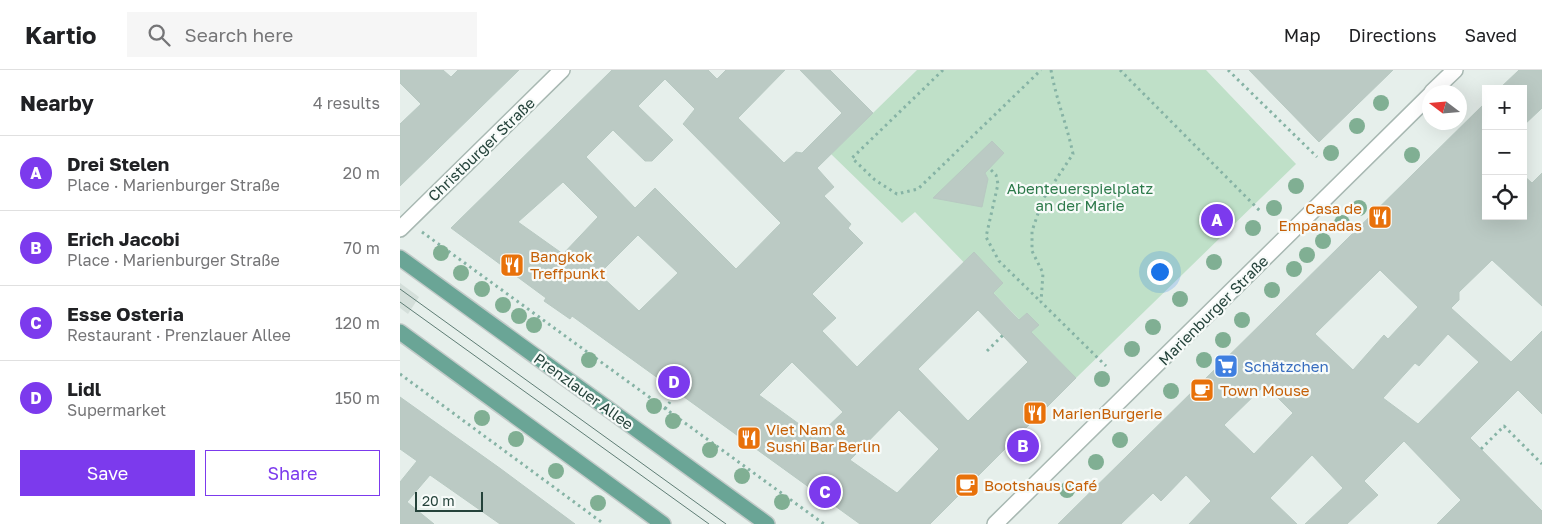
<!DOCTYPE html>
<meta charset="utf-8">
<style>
body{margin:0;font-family:"Golos Text",sans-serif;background:#f6f6f6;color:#202124}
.controls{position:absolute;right:15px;top:15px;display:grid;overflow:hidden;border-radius:0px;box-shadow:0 5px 20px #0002}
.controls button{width:45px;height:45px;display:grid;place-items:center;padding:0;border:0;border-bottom:1px solid #e0e0e0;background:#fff;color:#202124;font:25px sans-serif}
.compass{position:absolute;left:1022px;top:15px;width:45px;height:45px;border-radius:50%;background:#fff;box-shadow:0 5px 20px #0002;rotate:286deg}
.scale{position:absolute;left:15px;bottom:12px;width:68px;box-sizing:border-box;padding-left:5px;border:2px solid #24423a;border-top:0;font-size:14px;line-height:18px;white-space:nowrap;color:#24423a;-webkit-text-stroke:4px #f7fbf9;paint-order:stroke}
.you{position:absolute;left:759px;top:201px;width:18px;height:18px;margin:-12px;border:4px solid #fff;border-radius:50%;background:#1a73e8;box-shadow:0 0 0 8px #1a73e833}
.badge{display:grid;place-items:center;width:32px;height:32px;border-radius:50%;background:#7c3aed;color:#fff;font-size:16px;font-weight:700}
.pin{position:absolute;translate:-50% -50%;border:2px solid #fff;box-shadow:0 1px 5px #0006}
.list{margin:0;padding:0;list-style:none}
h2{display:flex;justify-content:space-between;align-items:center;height:65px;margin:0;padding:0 20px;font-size:21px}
h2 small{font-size:16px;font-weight:400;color:#757577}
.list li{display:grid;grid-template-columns:32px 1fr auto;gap:15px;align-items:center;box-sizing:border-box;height:75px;padding:0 20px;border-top:1px solid #e0e0e0}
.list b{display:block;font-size:19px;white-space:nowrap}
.list p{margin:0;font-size:16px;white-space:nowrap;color:#757577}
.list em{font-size:16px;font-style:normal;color:#757577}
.actions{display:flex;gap:10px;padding:15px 20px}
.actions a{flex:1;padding:11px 0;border:1px solid #7c3aed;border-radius:0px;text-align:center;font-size:18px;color:#7c3aed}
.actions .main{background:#7c3aed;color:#fff}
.icon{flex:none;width:28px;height:28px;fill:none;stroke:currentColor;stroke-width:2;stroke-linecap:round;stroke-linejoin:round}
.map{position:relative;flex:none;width:1142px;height:454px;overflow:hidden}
header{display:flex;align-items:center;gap:30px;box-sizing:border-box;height:70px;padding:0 25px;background:#fff;border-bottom:1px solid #e0e0e0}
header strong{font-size:24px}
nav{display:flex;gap:28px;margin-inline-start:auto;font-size:18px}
.search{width:350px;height:45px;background:#f6f6f6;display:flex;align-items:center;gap:12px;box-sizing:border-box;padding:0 18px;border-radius:0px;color:#757577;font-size:19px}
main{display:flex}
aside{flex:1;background:#fff}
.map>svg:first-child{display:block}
.built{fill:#d4dfda}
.green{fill:#bfe0c8}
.building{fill:#bbcac4;stroke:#b8c9c2;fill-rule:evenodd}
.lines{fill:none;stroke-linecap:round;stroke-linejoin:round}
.street-casing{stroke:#a8b8b2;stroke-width:18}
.primary-casing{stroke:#c2cac8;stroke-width:18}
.path{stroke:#86b3a5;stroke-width:3;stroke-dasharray:2.5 4;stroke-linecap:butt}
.street{stroke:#fff;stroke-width:15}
.primary{stroke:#6aa596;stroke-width:15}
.tram{stroke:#5f7d75;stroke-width:1}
.tree{fill:#80af93}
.labels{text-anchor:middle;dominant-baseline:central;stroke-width:4.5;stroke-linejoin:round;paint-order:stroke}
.street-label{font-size:15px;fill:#24423a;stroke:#f7fbf9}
.park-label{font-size:15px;fill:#2d7a4b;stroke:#f7fbf9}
.food-label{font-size:15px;fill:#c56008;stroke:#f7fbf9;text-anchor:start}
.shop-label{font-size:15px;fill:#366cbe;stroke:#f7fbf9;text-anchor:start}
</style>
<header>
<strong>Kartio</strong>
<div class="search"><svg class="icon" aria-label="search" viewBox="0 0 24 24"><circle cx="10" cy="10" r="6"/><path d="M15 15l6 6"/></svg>Search here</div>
<nav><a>Map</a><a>Directions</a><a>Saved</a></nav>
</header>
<main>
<aside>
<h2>Nearby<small>4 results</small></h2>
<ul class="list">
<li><span class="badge">A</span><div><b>Drei Stelen</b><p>Place · Marienburger Straße</p></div><em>20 m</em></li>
<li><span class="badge">B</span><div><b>Erich Jacobi</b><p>Place · Marienburger Straße</p></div><em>70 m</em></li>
<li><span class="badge">C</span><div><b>Esse Osteria</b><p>Restaurant · Prenzlauer Allee</p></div><em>120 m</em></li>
<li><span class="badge">D</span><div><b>Lidl</b><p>Supermarket</p></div><em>150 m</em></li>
</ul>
<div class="actions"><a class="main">Save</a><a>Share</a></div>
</aside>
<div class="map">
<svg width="1142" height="454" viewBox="0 0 1142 454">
<rect width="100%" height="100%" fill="#e6efeb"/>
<path class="built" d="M 0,213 L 19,227 L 8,244 L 0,238 Z"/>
<path class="green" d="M 517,0 L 806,0 L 896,94 L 676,308 L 515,142 L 502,153 L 431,84 Z"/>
<g class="building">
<path d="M 0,0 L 43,0 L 51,7 L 58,0 L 119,0 L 0,116 L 0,54 L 21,34 L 0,13 Z"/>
<path d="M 212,0 L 308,0 L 317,9 L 326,0 L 385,0 L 338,48 L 384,93 L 396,82 L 402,83 L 442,43 L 400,0 L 430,0 L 473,43 L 417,98 L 434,117 L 424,126 L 451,154 L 448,158 L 463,173 L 412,224 L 436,248 L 422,261 L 457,297 L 574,182 L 603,213 L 593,223 L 619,250 L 627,243 L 639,255 L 631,262 L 676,308 L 530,454 L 460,454 L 172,246 L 170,249 L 144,231 L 146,228 L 51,158 ZM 265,9 L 295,39 L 283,54 L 381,153 L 336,199 L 255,118 L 235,138 L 186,87 L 213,60 L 245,91 L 252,91 L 273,70 L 238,36 ZM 163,112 L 198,147 L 163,184 L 118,152 ZM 238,165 L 278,203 L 239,241 L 199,204 ZM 578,240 L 628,292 L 568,351 L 518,299 ZM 392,292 L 443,342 L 417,367 L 359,325 ZM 499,340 L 539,379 L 497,423 L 450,390 Z"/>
<path d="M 849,0 L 993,0 L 919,72 Z"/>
<path d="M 1119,0 L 1142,0 L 1142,38 L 1123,56 L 1123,19 L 1099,19 Z"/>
<path d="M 1086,32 L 1086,146 L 1123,146 L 1123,105 L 1132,113 L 1142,103 L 1142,236 L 1092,190 L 1059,222 L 1059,230 L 1051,238 L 1111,292 L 1142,261 L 1142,344 L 1118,320 L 1070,368 L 1142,441 L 1142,454 L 1037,454 L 1061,430 L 1004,371 L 964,411 L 978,425 L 947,454 L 905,454 L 943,418 L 912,385 L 870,428 L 897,454 L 789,454 L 811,431 L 786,405 L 761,431 L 753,423 L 721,454 L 658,454 ZM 980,200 L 1018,237 L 988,269 L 984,265 L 953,300 L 915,264 ZM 1048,264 L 1079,292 L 1018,354 L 983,328 L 1015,293 L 1019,296 ZM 865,315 L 893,343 L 854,384 L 824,355 Z"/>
<path d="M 592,71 L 604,83 L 585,103 L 588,109 L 582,137 L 533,128 Z"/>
<path d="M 0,327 L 101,399 L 175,454 L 100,454 L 30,405 L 7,432 L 34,454 L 0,454 L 0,412 L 17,391 L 0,379 Z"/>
</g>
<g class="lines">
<g class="street-casing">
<g id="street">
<path d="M 1032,22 L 1055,0"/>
<path d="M 0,159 L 162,0"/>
<path d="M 595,454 L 1030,25"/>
</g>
</g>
<g class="primary-casing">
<g id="primary">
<path d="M 0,188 L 367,454"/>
<path d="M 0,262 L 263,454"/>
</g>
</g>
<g class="path">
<path d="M 543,0 L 452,88 L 475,110 L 497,124 L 518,119 L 641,0"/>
<path d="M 651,0 C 656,29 667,55 673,84 L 643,129 L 632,161 L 632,181 L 643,203 L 641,232 L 706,296"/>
<path d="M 720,0 L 861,142"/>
<path d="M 828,0 L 917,87"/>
<path d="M 591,100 L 596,105 L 598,114 L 586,167 L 599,191 L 640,231"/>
<path d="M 22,162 L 424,454"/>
<path d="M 587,281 L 603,265"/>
<path d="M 0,304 L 204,454"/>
<path d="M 265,339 L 270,332"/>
<path d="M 1081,379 L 1104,356 L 1142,394"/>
</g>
<use href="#street" class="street"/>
<use href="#primary" class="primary"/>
<g class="tram">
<path d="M 0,219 L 326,454"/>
<path d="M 0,232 L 309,454"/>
</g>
</g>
<g class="tree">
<circle cx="981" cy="33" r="8"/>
<circle cx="957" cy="56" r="8"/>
<circle cx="931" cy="83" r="8"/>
<circle cx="1012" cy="85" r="8"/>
<circle cx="896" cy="116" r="8"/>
<circle cx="874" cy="138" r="8"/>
<circle cx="959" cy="138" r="8"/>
<circle cx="942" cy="153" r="8"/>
<circle cx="853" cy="158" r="8"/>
<circle cx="923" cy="171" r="8"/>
<circle cx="41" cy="183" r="8"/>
<circle cx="907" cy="185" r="8"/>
<circle cx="814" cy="192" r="8"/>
<circle cx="894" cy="199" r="8"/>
<circle cx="61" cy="203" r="8"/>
<circle cx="82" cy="219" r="8"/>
<circle cx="872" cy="220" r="8"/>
<circle cx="780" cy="229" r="8"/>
<circle cx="103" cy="235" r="8"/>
<circle cx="119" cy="246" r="8"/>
<circle cx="842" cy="250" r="8"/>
<circle cx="134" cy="255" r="8"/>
<circle cx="753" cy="257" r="8"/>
<circle cx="823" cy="270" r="8"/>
<circle cx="732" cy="279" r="8"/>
<circle cx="189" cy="290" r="8"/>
<circle cx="804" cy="290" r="8"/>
<circle cx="702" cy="309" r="8"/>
<circle cx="771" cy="321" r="8"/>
<circle cx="254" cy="336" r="8"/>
<circle cx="82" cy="348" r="8"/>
<circle cx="273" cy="351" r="8"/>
<circle cx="116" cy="369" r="8"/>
<circle cx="720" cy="370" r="8"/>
<circle cx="310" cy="380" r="8"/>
<circle cx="696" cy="392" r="8"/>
<circle cx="156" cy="401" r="8"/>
<circle cx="342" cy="406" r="8"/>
<circle cx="667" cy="420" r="8"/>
<circle cx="382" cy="432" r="8"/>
<circle cx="198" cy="433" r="8"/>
</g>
<defs>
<g id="restaurant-square" transform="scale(1.25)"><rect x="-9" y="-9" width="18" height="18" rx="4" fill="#e8710a" stroke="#f7fbf9"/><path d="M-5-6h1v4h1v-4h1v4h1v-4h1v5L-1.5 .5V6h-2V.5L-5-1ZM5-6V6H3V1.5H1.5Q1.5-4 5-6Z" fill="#fff"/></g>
<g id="supermarket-square" transform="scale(1.25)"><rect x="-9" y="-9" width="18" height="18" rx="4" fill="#3f7fe0" stroke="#f7fbf9"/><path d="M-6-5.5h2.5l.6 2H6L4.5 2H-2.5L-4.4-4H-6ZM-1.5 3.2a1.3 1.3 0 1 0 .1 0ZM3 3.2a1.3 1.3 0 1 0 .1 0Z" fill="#fff"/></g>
<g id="cafe-square" transform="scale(1.25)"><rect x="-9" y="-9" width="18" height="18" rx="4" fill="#e8710a" stroke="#f7fbf9"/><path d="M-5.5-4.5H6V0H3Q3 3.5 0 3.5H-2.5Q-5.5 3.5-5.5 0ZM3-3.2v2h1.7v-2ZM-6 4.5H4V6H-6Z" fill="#fff"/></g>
</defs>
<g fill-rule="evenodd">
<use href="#restaurant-square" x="980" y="147"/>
<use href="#restaurant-square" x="112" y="195"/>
<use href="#supermarket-square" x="826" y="296"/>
<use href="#cafe-square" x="802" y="320"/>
<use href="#restaurant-square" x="635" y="343"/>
<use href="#restaurant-square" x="349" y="368"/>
<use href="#cafe-square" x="567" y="415"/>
</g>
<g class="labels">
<g class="street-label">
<text transform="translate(81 79) rotate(-44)">Christburger Straße</text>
<text transform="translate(813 240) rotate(-45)">Marienburger Straße</text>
<text transform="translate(184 321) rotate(36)">Prenzlauer Allee</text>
</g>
<g class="park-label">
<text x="680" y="118">Abenteuerspielplatz<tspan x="680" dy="17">an der Marie</tspan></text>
</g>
<g class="food-label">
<text x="962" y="138" text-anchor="end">Casa de<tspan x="962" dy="17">Empanadas</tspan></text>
<text x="130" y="186">Bangkok<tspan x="130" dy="17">Treffpunkt</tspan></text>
<text x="820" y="320">Town Mouse</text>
<text x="652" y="343">MarienBurgerie</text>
<text x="366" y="359">Viet Nam &amp;<tspan x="366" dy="17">Sushi Bar Berlin</tspan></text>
<text x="584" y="415">Bootshaus Café</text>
</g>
<g class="shop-label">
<text x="844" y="296">Schätzchen</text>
</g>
</g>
</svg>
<div class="controls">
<button>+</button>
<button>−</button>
<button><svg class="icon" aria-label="locate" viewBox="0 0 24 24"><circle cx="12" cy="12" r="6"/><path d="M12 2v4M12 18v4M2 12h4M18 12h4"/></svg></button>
</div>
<svg class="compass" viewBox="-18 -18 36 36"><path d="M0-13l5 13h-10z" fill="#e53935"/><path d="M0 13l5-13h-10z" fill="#757577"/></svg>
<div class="scale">20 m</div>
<div class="you"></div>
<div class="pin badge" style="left:817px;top:150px">A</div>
<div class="pin badge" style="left:623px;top:376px">B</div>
<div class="pin badge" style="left:425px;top:422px">C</div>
<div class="pin badge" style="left:274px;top:312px">D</div>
</div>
</main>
